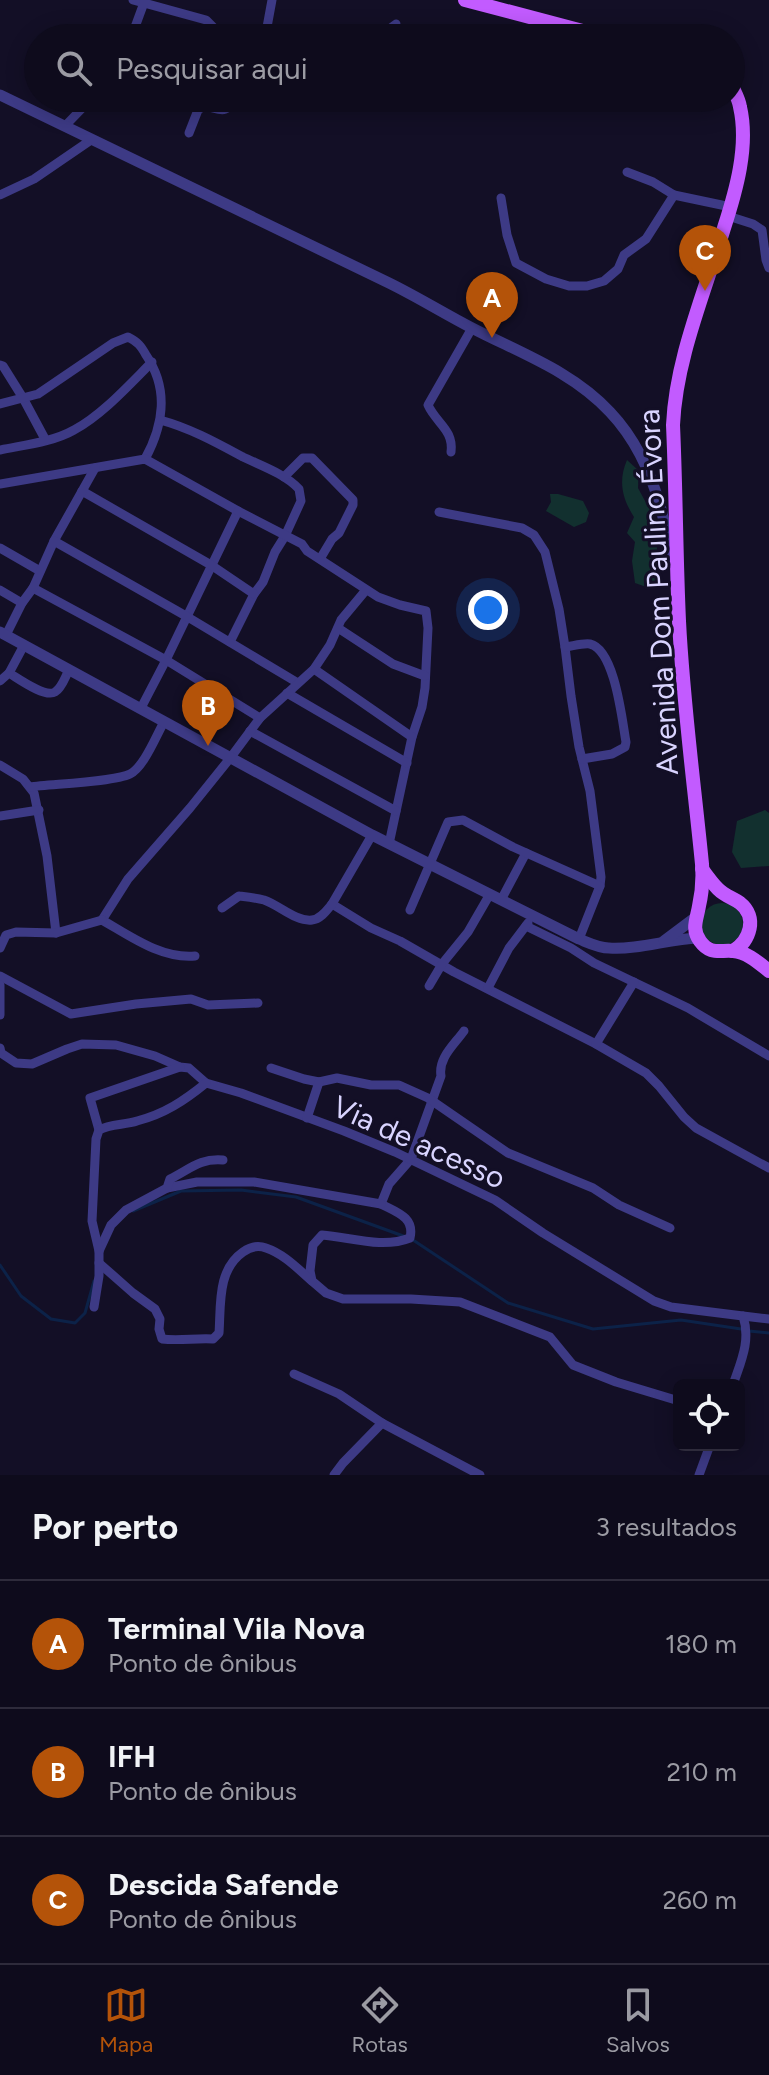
<!DOCTYPE html>
<html lang="pt">
<meta charset="utf-8">
<style>
body{margin:0;font-family:Figtree,sans-serif;background:#171425;color:#f1f3f6}
.controls{position:absolute;right:24px;bottom:24px;display:grid;overflow:hidden;border-radius:12px;box-shadow:0 4px 20px #0003}
.controls button{width:72px;height:72px;display:grid;place-items:center;padding:0;border:0;border-bottom:2px solid #2e2b3b;background:#0e0b1c;color:#f1f3f6;font:40px sans-serif}
.you{position:absolute;left:488px;top:610px;width:28px;height:28px;margin:-20px;border:6px solid #fff;border-radius:50%;background:#1a73e8;box-shadow:0 0 0 12px #1a73e833}
.badge{display:grid;place-items:center;width:52px;height:52px;border-radius:50%;background:#b45309;color:#fff;font-size:26px;font-weight:700}
.pin{position:absolute;translate:-50% -66px;filter:drop-shadow(0 2px 4px #0008)}
.pin::after{content:'';position:absolute;top:42px;width:28px;height:24px;background:inherit;clip-path:polygon(0 0,100% 0,50% 100%)}
.list{margin:0;padding:0;list-style:none}
h2{display:flex;justify-content:space-between;align-items:center;height:104px;margin:0;padding:0 32px;font-size:34px}
h2 small{font-size:26px;font-weight:400;color:#9b9ba3}
.list li{display:grid;grid-template-columns:52px 1fr auto;gap:24px;align-items:center;box-sizing:border-box;height:128px;padding:0 32px;border-top:2px solid #2e2b3b}
.list b{display:block;font-size:30px;white-space:nowrap}
.list p{margin:0;font-size:26px;white-space:nowrap;color:#9b9ba3}
.list em{font-size:26px;font-style:normal;color:#9b9ba3}
.icon{flex:none;width:44px;height:44px;fill:none;stroke:currentColor;stroke-width:2;stroke-linecap:round;stroke-linejoin:round}
.map{position:relative;flex:none;width:769px;height:1475px;overflow:hidden}
.search{position:absolute;background:#0e0b1c;box-shadow:0 4px 20px #0003;left:24px;right:24px;top:24px;height:88px;display:flex;align-items:center;gap:20px;box-sizing:border-box;padding:0 28px;border-radius:44px;color:#9b9ba3;font-size:30px}
.sheet{height:488px;background:#0e0b1c}
nav{display:flex;justify-content:space-around;align-items:center;box-sizing:border-box;height:112px;border-top:2px solid #2e2b3b;background:#0e0b1c;font-size:22px;color:#9b9ba3}
nav a{display:grid;justify-items:center;gap:4px}
nav .on{color:#b45309}
.map>svg:first-child{display:block}
.green{fill:#12302f}
.lines{fill:none;stroke-linecap:round;stroke-linejoin:round}
.stream{stroke:#0c2248;stroke-width:3}
.minor{stroke:#3d3a85;stroke-width:9}
.tertiary{stroke:#3d3a85;stroke-width:11}
.primary{stroke:#c25bff;stroke-width:14}
.labels{text-anchor:middle;dominant-baseline:central;stroke-width:6;stroke-linejoin:round;paint-order:stroke}
.street-label{font-size:30px;fill:#d9d4ff;stroke:#130f26}
</style>
<div class="map">
<svg width="769" height="1475" viewBox="0 0 769 1475">
<rect width="100%" height="100%" fill="#130f26"/>
<g class="green">
<path d="M 627,460 L 639,471 L 638,488 L 651,512 L 656,534 L 659,579 L 652,589 L 635,583 L 632,561 L 635,542 L 627,533 L 634,517 C 622,498 618,481 627,460 Z"/>
<path d="M 550,494 L 558,494 L 583,501 L 589,513 L 586,522 L 574,527 L 546,511 L 551,502 Z"/>
<path d="M 765,810 L 769,813 L 769,866 L 741,868 L 732,852 L 737,821 Z"/>
<circle cx="722" cy="924" r="21"/>
</g>
<g class="lines">
<g class="stream">
<path d="M 133,1211 L 181,1191 L 241,1190 L 296,1197 L 406,1237"/>
<path d="M 413,1240 L 508,1303 L 593,1329 L 681,1320 L 741,1329"/>
<path d="M 0,1265 L 21,1296 L 51,1319 L 75,1323 L 85,1313 L 94,1281"/>
<path d="M 749,1331 L 769,1333"/>
</g>
<g class="minor">
<path d="M 133,0 L 206,20 L 224,38"/>
<path d="M 131,38 L 145,0"/>
<path d="M 265,38 L 272,0"/>
<path d="M 377,38 L 396,24"/>
<path d="M 65,126 L 92,98"/>
<path d="M 189,133 L 198,110 L 204,106 C 221,109 225,116 235,98"/>
<path d="M 627,172 L 653,182 L 674,195"/>
<path d="M 0,195 L 34,179 L 91,140"/>
<path d="M 501,198 L 507,235 L 516,263 L 546,279 L 569,286 L 587,286 L 604,281 L 618,269 L 624,255 L 646,239 L 674,195 L 731,207"/>
<path d="M 728,216 L 753,224 L 762,230 L 766,260 L 769,268"/>
<path d="M 0,365 L 3,366 L 23,398 L 45,439"/>
<path d="M 0,404 L 38,394 L 113,343 L 128,337 C 138,342 141,346 146,355 C 169,389 164,424 145,459"/>
<path d="M 160,420 C 190,428 217,443 243,457 C 262,466 285,474 299,489 L 301,501 L 285,536 L 275,552 L 263,582 L 254,594 L 230,642"/>
<path d="M 0,450 C 24,445 53,442 74,430 C 102,415 129,385 152,362"/>
<path d="M 451,452 C 454,430 436,423 428,405 L 472,328"/>
<path d="M 284,477 L 303,458 L 312,458 L 353,500 L 353,505 L 339,533 L 332,539 L 320,559"/>
<path d="M 0,484 L 145,459 L 238,511 L 166,660 L 141,708"/>
<path d="M 82,491 L 211,565 L 254,594"/>
<path d="M 238,511 L 302,544 L 307,551 L 378,597 L 400,605 L 426,611 L 428,628 L 425,688 L 422,707 L 412,737 L 389,844"/>
<path d="M 439,512 L 522,528 L 534,535 L 545,552 L 559,609 L 565,647 L 571,696 L 579,747 L 590,791 L 601,877 L 600,886 L 579,939"/>
<path d="M 54,541 L 95,468"/>
<path d="M 0,548 L 40,571"/>
<path d="M 33,588 L 166,660 L 260,718"/>
<path d="M 0,590 L 22,603"/>
<path d="M 338,628 L 393,664 L 425,676"/>
<path d="M 6,635 L 22,603 L 33,588 L 54,541 L 186,616 L 298,683"/>
<path d="M 565,647 C 573,646 583,643 590,644 C 615,650 622,720 626,742 L 625,747 L 612,754 L 582,759"/>
<path d="M 314,669 L 412,737"/>
<path d="M 9,673 C 19,679 45,698 55,692 C 62,688 65,677 69,670"/>
<path d="M 0,681 L 9,673 L 24,645"/>
<path d="M 287,693 L 407,763"/>
<path d="M 250,731 L 396,811"/>
<path d="M 0,765 L 23,779 L 34,793 L 47,856 L 56,933"/>
<path d="M 30,787 C 51,784 114,782 130,774 C 144,767 156,736 164,722"/>
<path d="M 0,816 L 39,810"/>
<path d="M 501,900 L 526,853"/>
<path d="M 332,904 L 371,928 L 400,941 L 454,972 L 596,1044 L 646,1073 L 659,1086 L 684,1117 L 696,1128 L 769,1168"/>
<path d="M 222,908 L 239,896 C 247,897 256,898 264,900 C 279,905 296,922 312,920 C 321,919 327,910 332,904 L 372,835"/>
<path d="M 410,910 L 448,822 L 463,820 L 513,847 L 600,886"/>
<path d="M 102,920 L 128,879 L 190,808 L 231,757 L 260,718 L 314,669 L 330,645 L 341,620 L 366,590"/>
<path d="M 102,920 C 130,936 161,959 195,956"/>
<path d="M 526,926 L 571,948 L 594,963 L 688,1008 L 769,1056"/>
<path d="M 0,948 L 6,935 L 16,932 L 56,933 L 102,920"/>
<path d="M 0,976 L 71,1014 L 136,1004 L 191,999 L 208,1005 L 258,1003"/>
<path d="M 0,985 L 0,1015"/>
<path d="M 429,986 L 442,964 L 468,932 L 490,894"/>
<path d="M 488,988 L 509,948 L 528,923"/>
<path d="M 464,1031 C 454,1045 438,1058 441,1076 L 411,1159 L 389,1184 L 381,1204 C 396,1212 415,1217 410,1238 C 382,1249 350,1237 322,1235 L 313,1245 L 310,1271 L 312,1281 L 326,1293 L 343,1299 L 411,1299 L 460,1302 L 550,1337 L 573,1365 L 616,1382 L 679,1401"/>
<path d="M 596,1044 L 634,982"/>
<path d="M 0,1048 L 1,1053 L 16,1063 L 32,1064 L 67,1049 L 82,1044 L 116,1045 L 155,1056 L 180,1067 L 189,1068 L 206,1083 L 241,1093 L 344,1131 L 395,1152 L 495,1200 L 543,1233 L 654,1301 L 671,1307 L 743,1316 C 751,1341 741,1361 733,1385"/>
<path d="M 271,1068 L 304,1079 L 319,1082 L 337,1078 L 371,1085 L 399,1085 L 428,1098 L 508,1153 L 593,1188 L 619,1205 L 670,1228"/>
<path d="M 307,1118 L 319,1082"/>
<path d="M 99,1130 L 90,1098 L 180,1067"/>
<path d="M 167,1188 L 197,1182 L 254,1182 L 381,1204"/>
<path d="M 99,1251 L 111,1225 L 126,1210 L 167,1188 L 170,1179 C 190,1169 200,1158 223,1160"/>
<path d="M 99,1263 L 133,1293 L 155,1309 L 160,1319 L 159,1329 L 162,1339 C 179,1341 196,1338 213,1339 L 219,1333 C 221,1305 217,1270 243,1252 C 250,1247 258,1245 266,1248 C 284,1254 298,1269 312,1281"/>
<path d="M 94,1307 L 99,1276 L 99,1251 L 92,1221 L 96,1139 L 99,1130 C 110,1124 125,1125 137,1121 C 164,1114 184,1101 206,1083"/>
<path d="M 743,1316 L 769,1319"/>
<path d="M 294,1374 L 339,1394 L 382,1423 L 480,1475"/>
<path d="M 334,1475 L 343,1463 L 382,1423"/>
<path d="M 699,1475 L 710,1445"/>
</g>
<g class="tertiary">
<path d="M 0,95 C 129,157 258,219 387,282 C 416,296 443,313 472,328 C 520,353 572,371 610,412 C 648,452 664,507 671,560"/>
<path d="M 0,632 L 372,835 L 579,939 C 589,943 599,948 609,948 C 639,950 668,939 698,938"/>
<path d="M 664,941 L 696,917"/>
</g>
<g class="primary">
<path d="M 465,0 L 609,38"/>
<path d="M 731,84 C 734,91 739,99 740,107 C 749,146 736,191 724,228 C 705,292 676,358 673,425 C 676,491 676,556 679,621 C 683,702 694,783 702,864 C 703,877 702,893 699,906 C 697,919 691,929 700,941 C 710,955 719,950 733,951 C 747,952 759,963 769,971"/>
<path d="M 702,869 C 707,876 712,883 718,889 C 725,896 733,898 740,903 C 758,917 750,941 733,951"/>
</g>
</g>
<g class="labels">
<g class="street-label">
<text transform="translate(658 592) rotate(-93)">Avenida Dom Paulino Évora</text>
<text transform="translate(419 1142) rotate(24)">Via de acesso</text>
</g>
</g>
</svg>
<div class="controls">
<button><svg class="icon" aria-label="locate" viewBox="0 0 24 24"><circle cx="12" cy="12" r="6"/><path d="M12 2v4M12 18v4M2 12h4M18 12h4"/></svg></button>
</div>
<div class="you"></div>
<div class="pin badge" style="left:492px;top:338px">A</div>
<div class="pin badge" style="left:208px;top:746px">B</div>
<div class="pin badge" style="left:705px;top:291px">C</div>
<div class="search"><svg class="icon" aria-label="search" viewBox="0 0 24 24"><circle cx="10" cy="10" r="6"/><path d="M15 15l6 6"/></svg>Pesquisar aqui</div>
</div>
<section class="sheet">
<h2>Por perto<small>3 resultados</small></h2>
<ul class="list">
<li><span class="badge">A</span><div><b>Terminal Vila Nova</b><p>Ponto de ônibus</p></div><em>180 m</em></li>
<li><span class="badge">B</span><div><b>IFH</b><p>Ponto de ônibus</p></div><em>210 m</em></li>
<li><span class="badge">C</span><div><b>Descida Safende</b><p>Ponto de ônibus</p></div><em>260 m</em></li>
</ul>
</section>
<nav>
<a class="on"><svg class="icon" aria-label="map" viewBox="0 0 24 24"><path d="M3 6l6-2 6 2 6-2v14l-6 2-6-2-6 2zM9 4v14M15 6v14"/></svg>Mapa</a>
<a><svg class="icon" aria-label="directions" viewBox="0 0 24 24"><path d="M12 3l9 9-9 9-9-9zM9 14v-3h6M13 9l2 2-2 2"/></svg>Rotas</a>
<a><svg class="icon" aria-label="saved" viewBox="0 0 24 24"><path d="M7 4h10v16l-5-4-5 4z"/></svg>Salvos</a>
</nav>
